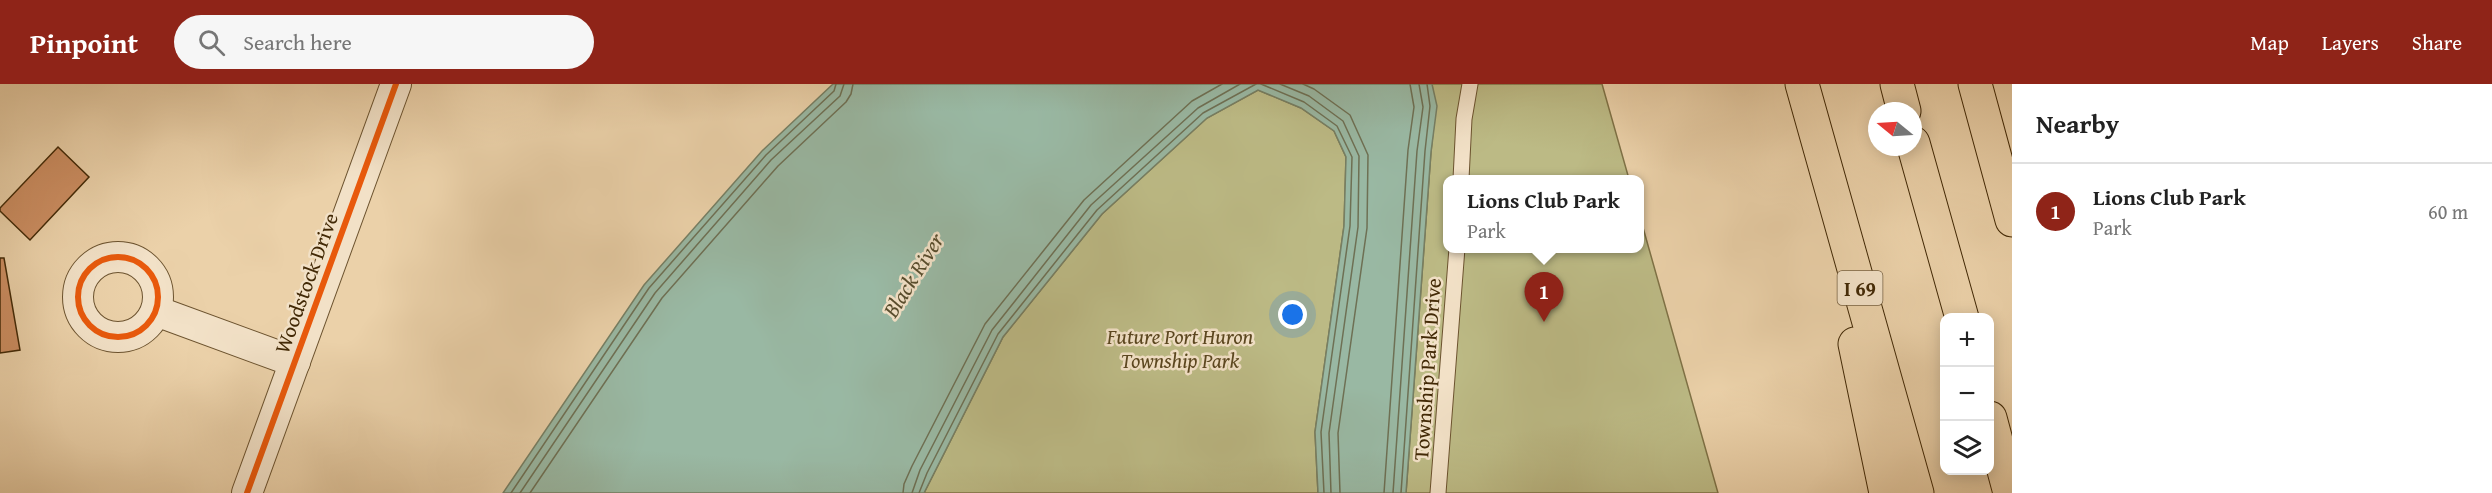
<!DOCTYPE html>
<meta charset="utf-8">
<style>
body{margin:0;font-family:"Gentium Book Plus",serif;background:#f6f6f6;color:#222}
.controls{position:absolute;right:18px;bottom:18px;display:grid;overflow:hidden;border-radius:12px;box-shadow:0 3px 15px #0003}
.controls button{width:54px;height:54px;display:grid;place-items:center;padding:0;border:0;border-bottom:2px solid #e0e0e0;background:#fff;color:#222;font:30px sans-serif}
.compass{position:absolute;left:1868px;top:18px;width:54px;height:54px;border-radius:50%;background:#fff;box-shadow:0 3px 15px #0003;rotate:288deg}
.you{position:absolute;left:1293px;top:231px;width:21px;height:21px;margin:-15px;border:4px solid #fff;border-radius:50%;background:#1a73e8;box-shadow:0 0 0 9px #1a73e833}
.badge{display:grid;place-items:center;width:39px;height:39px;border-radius:50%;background:#8f2418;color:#fff;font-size:20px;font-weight:700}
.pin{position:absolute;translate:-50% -50px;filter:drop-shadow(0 2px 3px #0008)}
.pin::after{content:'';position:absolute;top:32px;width:21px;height:18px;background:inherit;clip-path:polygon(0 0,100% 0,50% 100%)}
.popup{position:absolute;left:1443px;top:91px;width:201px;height:78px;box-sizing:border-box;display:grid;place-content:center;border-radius:12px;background:#fff;filter:drop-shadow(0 2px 4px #0005);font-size:20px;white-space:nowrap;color:#767676}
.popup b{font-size:22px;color:#222}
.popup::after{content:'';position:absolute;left:50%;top:100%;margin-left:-12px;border:12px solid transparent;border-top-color:#fff}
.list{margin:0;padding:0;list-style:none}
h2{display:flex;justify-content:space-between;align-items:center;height:78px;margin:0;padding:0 24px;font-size:26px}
h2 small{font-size:20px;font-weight:400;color:#767676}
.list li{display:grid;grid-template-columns:39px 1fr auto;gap:18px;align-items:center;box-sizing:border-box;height:96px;padding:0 24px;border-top:2px solid #e0e0e0}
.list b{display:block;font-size:22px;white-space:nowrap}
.list p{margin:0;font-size:20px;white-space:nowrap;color:#767676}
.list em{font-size:20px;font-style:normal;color:#767676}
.icon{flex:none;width:33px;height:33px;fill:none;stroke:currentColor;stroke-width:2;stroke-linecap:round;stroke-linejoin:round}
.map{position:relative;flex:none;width:2012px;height:409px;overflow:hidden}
header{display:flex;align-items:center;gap:36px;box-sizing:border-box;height:84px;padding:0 30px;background:#8f2418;color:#fff}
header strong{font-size:28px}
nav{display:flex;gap:33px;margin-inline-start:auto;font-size:21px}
.search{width:420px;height:54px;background:#f6f6f6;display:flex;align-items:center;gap:15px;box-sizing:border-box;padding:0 21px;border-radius:33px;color:#767676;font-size:22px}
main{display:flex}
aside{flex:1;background:#fff}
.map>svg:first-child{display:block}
.green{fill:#bcba85;stroke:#7f7246;stroke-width:1.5}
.water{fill:#99b8a3;stroke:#767f64;stroke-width:1.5}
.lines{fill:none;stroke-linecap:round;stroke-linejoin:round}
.shore{stroke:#6e7054;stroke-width:1.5}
.building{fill:#cb8d61;stroke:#422906;stroke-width:1.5}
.service-casing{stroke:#6c532f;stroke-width:17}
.minor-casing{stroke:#6c532f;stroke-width:32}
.motorway-casing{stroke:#422906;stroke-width:35}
.service{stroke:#f2e1c7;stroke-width:15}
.minor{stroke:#f2e1c7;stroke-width:30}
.motorway{stroke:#ebd1a9;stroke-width:33}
.cycleway-casing{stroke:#f2e1c7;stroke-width:10}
.cycleway{stroke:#e8590c;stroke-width:6}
.labels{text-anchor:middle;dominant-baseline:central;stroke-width:5;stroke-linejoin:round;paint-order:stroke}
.shield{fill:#f2e1c7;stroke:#776040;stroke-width:1.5}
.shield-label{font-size:20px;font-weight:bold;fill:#422906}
.street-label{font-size:21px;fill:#422906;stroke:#f2e1c7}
.park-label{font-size:21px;font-style:italic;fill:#5a461f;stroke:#f2e1c7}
.water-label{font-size:22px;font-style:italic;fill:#584d2d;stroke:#f2e1c7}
</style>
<header>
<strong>Pinpoint</strong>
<div class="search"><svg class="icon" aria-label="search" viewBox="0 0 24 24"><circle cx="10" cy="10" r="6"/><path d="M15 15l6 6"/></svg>Search here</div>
<nav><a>Map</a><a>Layers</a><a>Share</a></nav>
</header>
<main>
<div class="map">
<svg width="2012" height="409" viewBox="0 0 2012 409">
<rect width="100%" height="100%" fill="#ebd1a9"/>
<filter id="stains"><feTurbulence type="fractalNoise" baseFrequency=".00333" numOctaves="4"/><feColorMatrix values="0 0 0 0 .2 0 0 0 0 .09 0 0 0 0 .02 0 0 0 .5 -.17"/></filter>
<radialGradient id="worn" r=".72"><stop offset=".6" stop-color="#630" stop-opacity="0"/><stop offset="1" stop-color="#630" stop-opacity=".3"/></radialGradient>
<g class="green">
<path d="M 1432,0 L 1602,0 L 1629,95 L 1448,95 L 1448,164 L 1640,164 L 1640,133 L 1718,409 L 1406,409 L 1431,68 L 1435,30 Z"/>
<path d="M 1258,6 L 1301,24 L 1334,47 L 1346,73 L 1344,142 L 1315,348 L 1318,409 L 924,409 L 1003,253 L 1102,130 L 1207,34 Z"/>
</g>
<path class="water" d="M 833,0 L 1432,0 L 1437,22 L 1431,68 L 1406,409 L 1318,409 L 1315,348 L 1344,142 L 1346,73 L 1334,47 L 1301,24 L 1258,6 L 1207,34 L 1102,130 L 1003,253 L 924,409 L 503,409 L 644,201 L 762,67 Z"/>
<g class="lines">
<g class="shore">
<path d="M 1261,0 L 1304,18 L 1337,42 L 1352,73 L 1350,142 L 1321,348 L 1324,409"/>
<path d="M 1280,0 L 1309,12 L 1343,37 L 1359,72 L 1358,143 L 1329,349 L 1331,409"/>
<path d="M 1303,0 L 1314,5 L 1350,31 L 1368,71 L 1367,144 L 1338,349 L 1340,409"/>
<path d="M 511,409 L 649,204 L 766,71 L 834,7 L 836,0"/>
<path d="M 520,409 L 655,209 L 771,76 L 840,12 L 844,0"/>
<path d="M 530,409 L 662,214 L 778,82 L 846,18 L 851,10 L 853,0"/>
<path d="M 903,409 L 904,400 L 912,382 L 985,240 L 1084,116 L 1192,17 L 1222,0"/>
<path d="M 912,409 L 920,386 L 992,246 L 1091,121 L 1198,24 L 1240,0"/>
<path d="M 919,409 L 927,389 L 998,250 L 1097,126 L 1203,29 L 1256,0"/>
<path d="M 1384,409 L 1408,66 L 1414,23 L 1410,0"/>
<path d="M 1393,409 L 1417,67 L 1423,23 L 1419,0"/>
<path d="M 1401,409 L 1425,67 L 1430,22 L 1427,0"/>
</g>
</g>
<g class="building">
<path d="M 58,63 L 89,93 L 30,156 L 0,127 L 0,124 Z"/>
<path d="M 0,174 L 4,174 L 20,266 L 0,269 Z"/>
</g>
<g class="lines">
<g class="service-casing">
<g id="service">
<path d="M 1461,95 L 1464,35 L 1470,0"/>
<path d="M 1438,409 L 1457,164"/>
</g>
</g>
<g class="minor-casing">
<g id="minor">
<circle cx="118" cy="213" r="40"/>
<path d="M 156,227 L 295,278"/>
<path d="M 247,409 L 396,0"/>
</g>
</g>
<g class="motorway-casing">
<g id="motorway">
<path d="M 1802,0 L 1917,409"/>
<path d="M 1897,0 L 1904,27"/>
<path d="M 1975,0 L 2012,136"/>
<path d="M 1913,59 L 1962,234"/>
<path d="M 1855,260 L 1886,409"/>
<path d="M 1990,334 L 2010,409"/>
</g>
</g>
<use href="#service" class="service"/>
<use href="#minor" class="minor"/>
<use href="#motorway" class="motorway"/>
<g class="cycleway-casing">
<g id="cycleway">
<circle cx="118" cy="213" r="40"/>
<path d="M 247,409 L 396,0"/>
</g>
</g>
<use href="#cycleway" class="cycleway"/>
</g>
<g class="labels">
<rect class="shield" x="1837.5" y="187" width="45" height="34" rx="4.5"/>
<g class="shield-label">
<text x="1860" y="204">I 69</text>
</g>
<g class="street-label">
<text transform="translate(306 199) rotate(-70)">Woodstock Drive</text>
<text transform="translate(1427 285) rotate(-86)">Township Park Drive</text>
</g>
<g class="park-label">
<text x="1180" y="252">Future Port Huron<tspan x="1180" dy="24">Township Park</tspan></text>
</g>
<g class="water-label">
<text transform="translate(913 191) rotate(-58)">Black River</text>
</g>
</g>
<rect width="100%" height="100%" filter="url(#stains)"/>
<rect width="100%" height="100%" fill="url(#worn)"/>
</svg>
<div class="controls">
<button>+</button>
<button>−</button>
<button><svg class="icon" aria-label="layers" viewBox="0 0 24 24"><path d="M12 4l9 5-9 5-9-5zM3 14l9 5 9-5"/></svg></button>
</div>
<svg class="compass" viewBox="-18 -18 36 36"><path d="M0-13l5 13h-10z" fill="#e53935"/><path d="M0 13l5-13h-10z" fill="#767676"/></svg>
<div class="you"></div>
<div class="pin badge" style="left:1544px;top:238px">1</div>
<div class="popup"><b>Lions Club Park</b>Park</div>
</div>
<aside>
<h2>Nearby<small></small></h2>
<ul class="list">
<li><span class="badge">1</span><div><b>Lions Club Park</b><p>Park</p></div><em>60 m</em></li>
</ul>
</aside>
</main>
